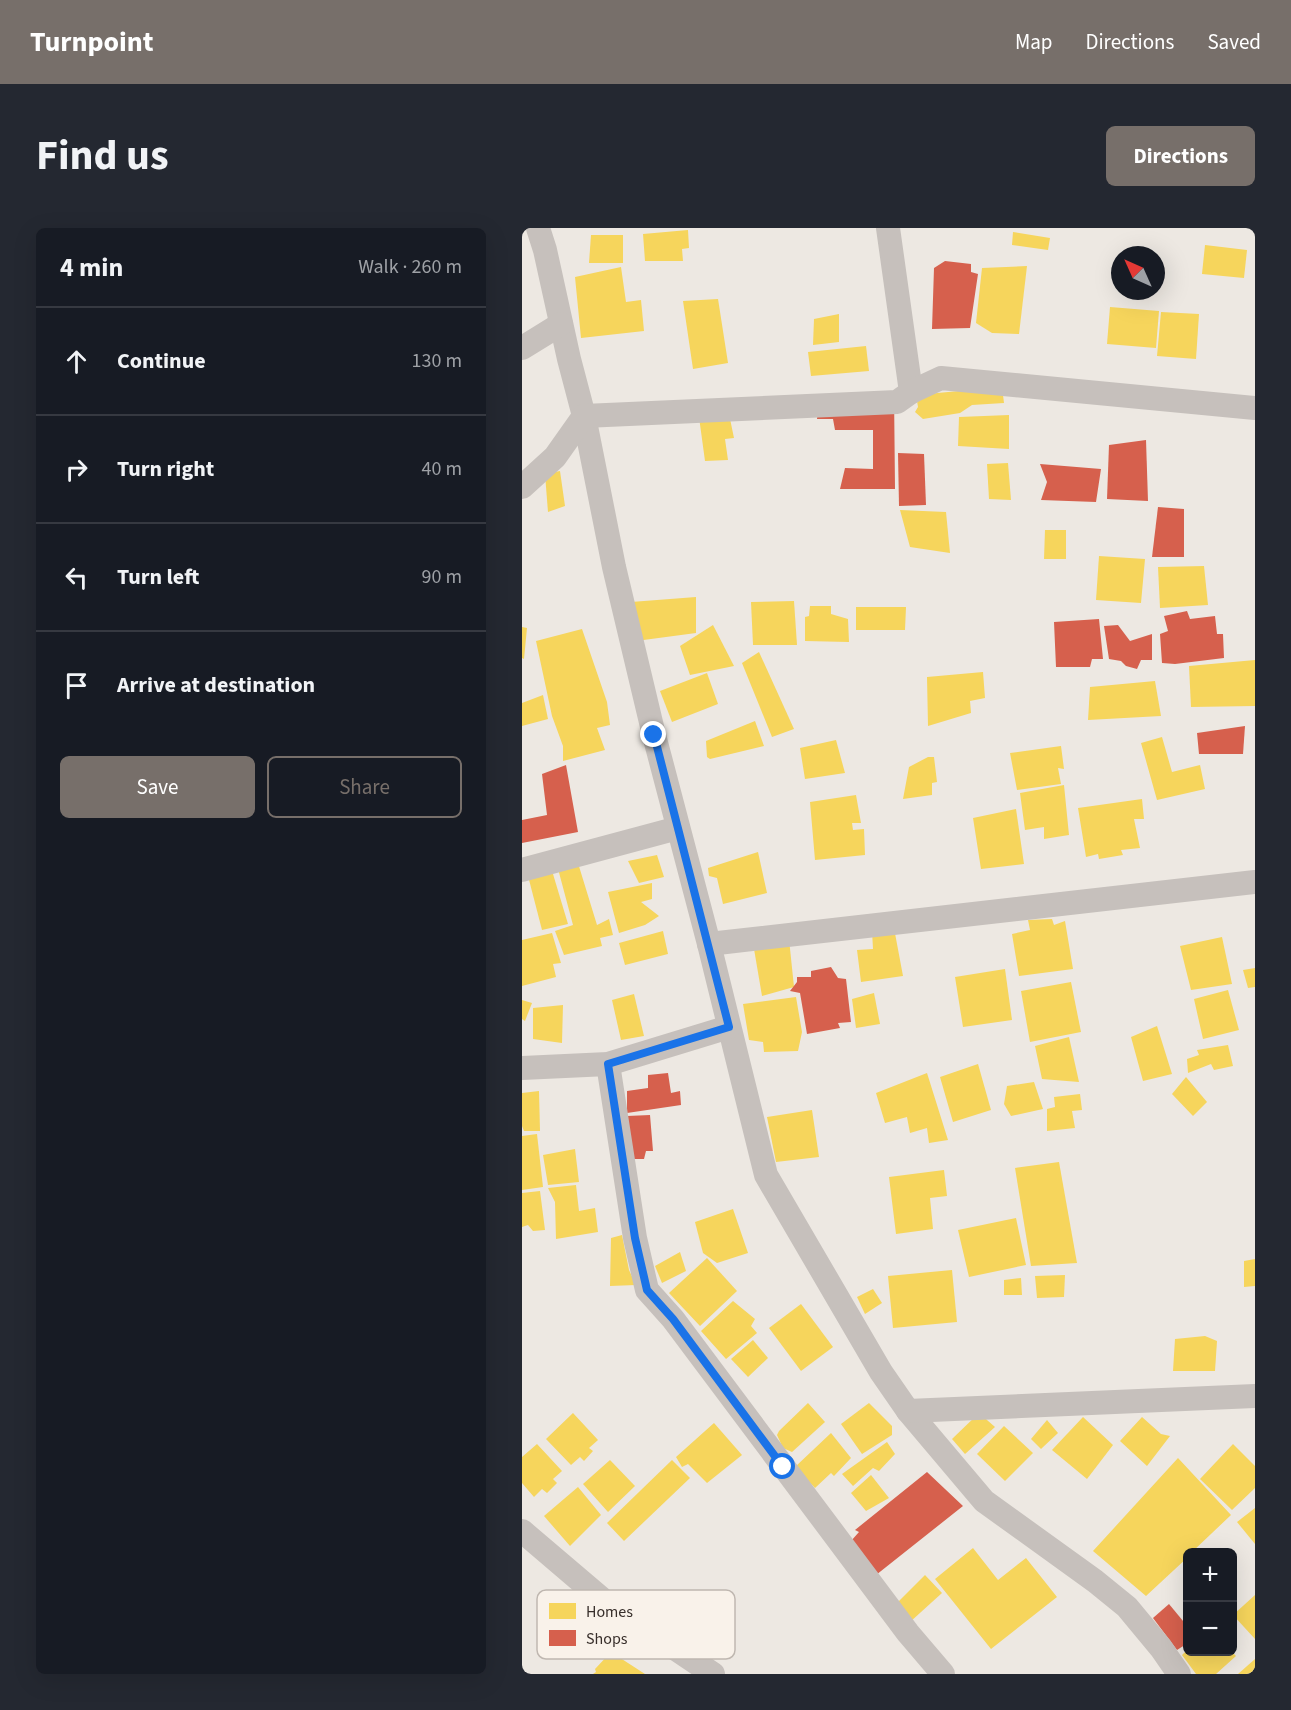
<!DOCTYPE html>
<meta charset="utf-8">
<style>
body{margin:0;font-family:"Source Sans 3",sans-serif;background:#242831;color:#f1f3f6}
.controls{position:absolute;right:18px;bottom:18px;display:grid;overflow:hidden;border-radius:9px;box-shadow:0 6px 24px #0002}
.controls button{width:54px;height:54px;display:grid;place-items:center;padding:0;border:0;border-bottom:2px solid #363941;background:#171b24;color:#f1f3f6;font:30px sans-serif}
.compass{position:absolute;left:589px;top:18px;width:54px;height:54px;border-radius:50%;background:#171b24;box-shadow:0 6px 24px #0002;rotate:315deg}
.stop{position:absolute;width:18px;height:18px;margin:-14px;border:4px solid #1a73e8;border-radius:50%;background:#fff}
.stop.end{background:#1a73e8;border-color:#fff;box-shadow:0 2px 6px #0008}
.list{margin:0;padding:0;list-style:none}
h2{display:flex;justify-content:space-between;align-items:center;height:78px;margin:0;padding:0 24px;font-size:26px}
h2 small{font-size:20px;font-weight:400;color:#9ea1a6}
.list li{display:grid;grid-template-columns:39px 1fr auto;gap:18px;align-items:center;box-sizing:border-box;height:108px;padding:0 24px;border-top:2px solid #363941}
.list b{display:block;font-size:22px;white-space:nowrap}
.list em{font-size:20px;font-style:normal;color:#9ea1a6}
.actions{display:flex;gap:12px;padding:18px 24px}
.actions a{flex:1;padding:14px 0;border:2px solid #776f6a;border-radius:9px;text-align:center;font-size:21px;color:#776f6a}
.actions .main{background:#776f6a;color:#fff}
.icon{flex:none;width:33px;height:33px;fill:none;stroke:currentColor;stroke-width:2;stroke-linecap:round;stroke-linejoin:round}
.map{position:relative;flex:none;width:733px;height:1446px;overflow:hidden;border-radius:9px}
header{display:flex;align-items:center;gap:36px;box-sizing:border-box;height:84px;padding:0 30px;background:#776f6a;color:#fff}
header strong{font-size:28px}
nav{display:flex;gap:33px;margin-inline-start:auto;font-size:21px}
.intro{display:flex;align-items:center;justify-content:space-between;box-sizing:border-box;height:144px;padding:0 36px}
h1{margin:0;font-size:42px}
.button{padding:15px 27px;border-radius:9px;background:#776f6a;color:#fff;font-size:21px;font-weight:700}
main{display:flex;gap:36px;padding:0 36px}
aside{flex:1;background:#171b24;border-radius:9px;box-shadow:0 6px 24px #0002}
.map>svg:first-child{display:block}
.homes{fill:#f6d55c}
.shops{fill:#d6604d}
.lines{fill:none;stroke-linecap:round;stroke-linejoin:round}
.street{stroke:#c6c0bc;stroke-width:24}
.route{stroke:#1a73e8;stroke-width:8}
.key{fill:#f9f2ea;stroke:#bfb7b0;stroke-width:1.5}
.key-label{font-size:16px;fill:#372e2a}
</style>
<header>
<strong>Turnpoint</strong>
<nav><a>Map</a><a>Directions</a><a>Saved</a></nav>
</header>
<div class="intro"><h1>Find us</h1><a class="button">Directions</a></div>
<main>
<aside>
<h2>4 min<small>Walk · 260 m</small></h2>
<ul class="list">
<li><svg class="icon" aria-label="ahead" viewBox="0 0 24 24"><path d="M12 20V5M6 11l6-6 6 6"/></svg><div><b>Continue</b></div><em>130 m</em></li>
<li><svg class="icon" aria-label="right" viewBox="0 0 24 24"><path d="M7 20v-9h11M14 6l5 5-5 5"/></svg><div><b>Turn right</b></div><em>40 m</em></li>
<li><svg class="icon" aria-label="left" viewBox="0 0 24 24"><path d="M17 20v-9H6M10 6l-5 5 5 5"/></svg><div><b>Turn left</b></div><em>90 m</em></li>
<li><svg class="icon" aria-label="arrive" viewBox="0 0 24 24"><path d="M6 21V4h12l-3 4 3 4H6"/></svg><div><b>Arrive at destination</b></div></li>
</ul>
<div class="actions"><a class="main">Save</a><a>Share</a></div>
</aside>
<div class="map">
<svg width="733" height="1446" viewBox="0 0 733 1446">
<rect width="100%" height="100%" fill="#ede8e2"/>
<g class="homes">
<path d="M 166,2 L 167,20 L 160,21 L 161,33 L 123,33 L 121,6 Z"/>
<path d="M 491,4 L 528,10 L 526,22 L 490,17 Z"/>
<path d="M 69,7 L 101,7 L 101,35 L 67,35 Z"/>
<path d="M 683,17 L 725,22 L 722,50 L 680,46 Z"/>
<path d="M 505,38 L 497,106 L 470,105 L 454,95 L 460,40 Z"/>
<path d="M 99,39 L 104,74 L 119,72 L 122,103 L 59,110 L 53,49 Z"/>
<path d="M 196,71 L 206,135 L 171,141 L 161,73 Z"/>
<path d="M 588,79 L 637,83 L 634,120 L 585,116 Z"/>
<path d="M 639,84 L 677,86 L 674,131 L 635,128 Z"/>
<path d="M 317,86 L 317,114 L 291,117 L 292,91 Z"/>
<path d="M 344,118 L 347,143 L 289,148 L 286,124 Z"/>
<path d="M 480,159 L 482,175 L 450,177 L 438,185 L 401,191 L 393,184 L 396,179 L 394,167 Z"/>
<path d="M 207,186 L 212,210 L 203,211 L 206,232 L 183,233 L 177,189 Z"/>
<path d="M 487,187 L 487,221 L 436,218 L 437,189 Z"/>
<path d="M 486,235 L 489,272 L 467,271 L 465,236 Z"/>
<path d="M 38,243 L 43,278 L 26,284 L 23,246 Z"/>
<path d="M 378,282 L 424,284 L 428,325 L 388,319 Z"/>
<path d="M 523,302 L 544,302 L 544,331 L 522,331 Z"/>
<path d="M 577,328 L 623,331 L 619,375 L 574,372 Z"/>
<path d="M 682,338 L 686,377 L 638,380 L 636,339 Z"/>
<path d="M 174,369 L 174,405 L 114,413 L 109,374 Z"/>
<path d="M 272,373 L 275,417 L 231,417 L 229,374 Z"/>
<path d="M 288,378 L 309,378 L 309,386 L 326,391 L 327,414 L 283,413 L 283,389 L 287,388 Z"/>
<path d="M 334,379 L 384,379 L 383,402 L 334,402 Z"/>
<path d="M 191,397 L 212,438 L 168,447 L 158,418 Z"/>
<path d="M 0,399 L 5,400 L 2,431 L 0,430 Z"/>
<path d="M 60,401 L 85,474 L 88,497 L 75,500 L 83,522 L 41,533 L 41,518 L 30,488 L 14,413 Z"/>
<path d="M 237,424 L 272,501 L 250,509 L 220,435 Z"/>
<path d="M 733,432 L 733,478 L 669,479 L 667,438 Z"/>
<path d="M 461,444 L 463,470 L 448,473 L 449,485 L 406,498 L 405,449 Z"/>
<path d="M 185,445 L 196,476 L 150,494 L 138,463 Z"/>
<path d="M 633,453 L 639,488 L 566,492 L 568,459 Z"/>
<path d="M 21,467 L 26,491 L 0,498 L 0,475 Z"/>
<path d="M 233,493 L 242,518 L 188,531 L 185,529 L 184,513 Z"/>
<path d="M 640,509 L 650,544 L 678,537 L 683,561 L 635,572 L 619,515 Z"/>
<path d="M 314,512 L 323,545 L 283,551 L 278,520 Z"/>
<path d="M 539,518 L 542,541 L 536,540 L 539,556 L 495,562 L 488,525 Z"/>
<path d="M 406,529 L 412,529 L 415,554 L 410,555 L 410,567 L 381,571 L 387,539 Z"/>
<path d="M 542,557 L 547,607 L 522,611 L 522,599 L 503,602 L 498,565 Z"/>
<path d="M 334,567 L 339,595 L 330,595 L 331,602 L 342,601 L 343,627 L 293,632 L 288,574 Z"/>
<path d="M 620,571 L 622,591 L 612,591 L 618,620 L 599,622 L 601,627 L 577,631 L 576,626 L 564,629 L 556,580 Z"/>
<path d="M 494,581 L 502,636 L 459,641 L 451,590 Z"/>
<path d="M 52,622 L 75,697 L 87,691 L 91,707 L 78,710 L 80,718 L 42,727 L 33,703 L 51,697 L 35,637 Z"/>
<path d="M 236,624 L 245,665 L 201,676 L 195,650 L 187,648 L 186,640 Z"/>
<path d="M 135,627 L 142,649 L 117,655 L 106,633 Z"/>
<path d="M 28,636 L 46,696 L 20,702 L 5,644 Z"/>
<path d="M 130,655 L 130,671 L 119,674 L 137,688 L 123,697 L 97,705 L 86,664 Z"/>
<path d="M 530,691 L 532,697 L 543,693 L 551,741 L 497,748 L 490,706 L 508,702 L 506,692 Z"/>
<path d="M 372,700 L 381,748 L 339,754 L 335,722 L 351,721 L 350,703 Z"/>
<path d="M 141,703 L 146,726 L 103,737 L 97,715 Z"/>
<path d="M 30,705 L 39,735 L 31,736 L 34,749 L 0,758 L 0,712 Z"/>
<path d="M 700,709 L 710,756 L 669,762 L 658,718 Z"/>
<path d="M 267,711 L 272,759 L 240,768 L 231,715 Z"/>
<path d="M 733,740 L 733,759 L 726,760 L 721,742 Z"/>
<path d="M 483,741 L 490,792 L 441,799 L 433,749 Z"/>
<path d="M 549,754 L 559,804 L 508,814 L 499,763 Z"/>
<path d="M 706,762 L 717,802 L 681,811 L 672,771 Z"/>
<path d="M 352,765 L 358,796 L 334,800 L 330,771 Z"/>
<path d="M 112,766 L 122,808 L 99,812 L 90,772 Z"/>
<path d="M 274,769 L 280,804 L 276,823 L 242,824 L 241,814 L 227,812 L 221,776 Z"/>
<path d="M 0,772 L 10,775 L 3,793 L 0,791 Z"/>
<path d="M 41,777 L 40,815 L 11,811 L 11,780 Z"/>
<path d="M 635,798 L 650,846 L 621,853 L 609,809 Z"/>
<path d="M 547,809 L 557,854 L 520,851 L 513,818 Z"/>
<path d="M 706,817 L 711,838 L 692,842 L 689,836 L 666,845 L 665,831 L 677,827 L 675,822 Z"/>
<path d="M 456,836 L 469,882 L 431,894 L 418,849 Z"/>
<path d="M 405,845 L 426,912 L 407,915 L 405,900 L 388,905 L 385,889 L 363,895 L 354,865 Z"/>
<path d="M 664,849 L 685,874 L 671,888 L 650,866 Z"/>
<path d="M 512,854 L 521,881 L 489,888 L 482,876 L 485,858 Z"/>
<path d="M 17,863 L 18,903 L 2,903 L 0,898 L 0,865 Z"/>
<path d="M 558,866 L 560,882 L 550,883 L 553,900 L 525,903 L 525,881 L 533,879 L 532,869 Z"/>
<path d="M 290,882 L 297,929 L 254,934 L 245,889 Z"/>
<path d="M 15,906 L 21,959 L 0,962 L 0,908 Z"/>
<path d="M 53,921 L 57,954 L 26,957 L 21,927 Z"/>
<path d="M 537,934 L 555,1035 L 509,1038 L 493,940 Z"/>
<path d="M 422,942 L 425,968 L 408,970 L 411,1001 L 374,1006 L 367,949 Z"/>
<path d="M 54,957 L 57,983 L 73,980 L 76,1004 L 34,1011 L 33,974 L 26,960 Z"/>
<path d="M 18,963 L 23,1002 L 11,1003 L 6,997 L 0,999 L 0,965 Z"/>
<path d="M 211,981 L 226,1025 L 195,1035 L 181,1025 L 173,994 Z"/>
<path d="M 494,990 L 504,1037 L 447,1049 L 436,1002 Z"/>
<path d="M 100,1007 L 107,1042 L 114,1057 L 88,1058 L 89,1010 Z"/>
<path d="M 158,1024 L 164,1043 L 140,1055 L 133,1038 Z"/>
<path d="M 185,1030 L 215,1063 L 178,1098 L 147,1065 Z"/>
<path d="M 733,1031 L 733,1058 L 722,1059 L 722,1033 Z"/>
<path d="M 430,1042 L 435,1094 L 371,1100 L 366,1048 Z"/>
<path d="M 543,1047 L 542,1069 L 515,1070 L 513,1048 Z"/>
<path d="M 499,1050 L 500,1067 L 482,1067 L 482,1052 Z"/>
<path d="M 351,1061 L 360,1075 L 343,1086 L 335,1069 Z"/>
<path d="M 211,1073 L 233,1091 L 229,1098 L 235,1105 L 204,1131 L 179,1103 Z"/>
<path d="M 279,1076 L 311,1119 L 279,1143 L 247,1100 Z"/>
<path d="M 683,1108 L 695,1113 L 693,1143 L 651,1143 L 653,1111 Z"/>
<path d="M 231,1112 L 246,1130 L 226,1149 L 209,1131 Z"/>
<path d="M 286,1175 L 303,1194 L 270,1224 L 261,1220 L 255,1207 L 257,1203 Z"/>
<path d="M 347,1175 L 370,1198 L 370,1207 L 340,1226 L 319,1196 Z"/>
<path d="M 51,1185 L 76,1212 L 67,1220 L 71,1223 L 62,1233 L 58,1229 L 49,1237 L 24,1211 Z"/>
<path d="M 457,1185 L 473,1199 L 443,1226 L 430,1211 Z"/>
<path d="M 561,1189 L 591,1217 L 565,1251 L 530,1222 Z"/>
<path d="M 620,1189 L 639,1206 L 648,1208 L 625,1238 L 598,1213 Z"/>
<path d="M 525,1192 L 536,1205 L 519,1221 L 509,1211 Z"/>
<path d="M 192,1195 L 220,1227 L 185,1255 L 166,1236 L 160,1239 L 154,1229 Z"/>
<path d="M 482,1198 L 511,1225 L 483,1253 L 455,1226 Z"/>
<path d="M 309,1205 L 329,1230 L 312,1248 L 309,1245 L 293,1260 L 273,1239 Z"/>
<path d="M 365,1214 L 373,1226 L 357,1243 L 351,1240 L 331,1258 L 320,1246 Z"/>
<path d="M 15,1216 L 40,1243 L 31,1251 L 35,1255 L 25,1265 L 20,1261 L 12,1269 L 0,1255 L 0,1229 Z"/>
<path d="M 711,1216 L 733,1238 L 733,1260 L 710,1282 L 678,1251 Z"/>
<path d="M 656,1230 L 709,1287 L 670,1324 L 666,1324 L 666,1329 L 624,1368 L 571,1323 Z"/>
<path d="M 88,1232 L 113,1258 L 86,1284 L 61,1256 Z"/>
<path d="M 150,1232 L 168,1250 L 102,1313 L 85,1295 Z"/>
<path d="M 349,1247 L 367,1270 L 344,1283 L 329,1265 Z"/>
<path d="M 56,1259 L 79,1287 L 48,1318 L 22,1288 Z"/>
<path d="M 733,1280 L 733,1316 L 715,1294 Z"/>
<path d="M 451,1320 L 476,1352 L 504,1330 L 535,1369 L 469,1421 L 413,1351 Z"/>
<path d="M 403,1347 L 420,1365 L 388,1394 L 373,1377 Z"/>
<path d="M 733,1367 L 733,1411 L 711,1387 Z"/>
<path d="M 666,1421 L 666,1424 L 710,1424 L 714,1428 L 694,1446 L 674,1446 L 660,1427 Z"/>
<path d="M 89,1424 L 123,1446 L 71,1446 L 74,1444 L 73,1441 Z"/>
<path d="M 733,1431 L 733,1446 L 716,1446 Z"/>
</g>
<g class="shops">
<path d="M 423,33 L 449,36 L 449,44 L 456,46 L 448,100 L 410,101 L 412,40 Z"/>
<path d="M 372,163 L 373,261 L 318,261 L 323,240 L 351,241 L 351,202 L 313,202 L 311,191 L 295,191 L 297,175 Z"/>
<path d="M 624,212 L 626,273 L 585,271 L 587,217 Z"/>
<path d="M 376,225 L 402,226 L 404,277 L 377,278 Z"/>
<path d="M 518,236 L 579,241 L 574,274 L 519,272 L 525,254 Z"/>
<path d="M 636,279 L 662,281 L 662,329 L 630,329 Z"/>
<path d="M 665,383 L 668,391 L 693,388 L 695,406 L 701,406 L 702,430 L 653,436 L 640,435 L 638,406 L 646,403 L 642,388 Z"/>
<path d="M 577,391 L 581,431 L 570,431 L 568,439 L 534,439 L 532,394 Z"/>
<path d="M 596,397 L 608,413 L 630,406 L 630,432 L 619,432 L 615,441 L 604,438 L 599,433 L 587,431 L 582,398 Z"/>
<path d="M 723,498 L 721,526 L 677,526 L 675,505 Z"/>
<path d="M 44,537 L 56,604 L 0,615 L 0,592 L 25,587 L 20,546 Z"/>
<path d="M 309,739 L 316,750 L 324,751 L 329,794 L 316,795 L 318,800 L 285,806 L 278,765 L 268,763 L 275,754 L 275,749 L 289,749 L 289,743 Z"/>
<path d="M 146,845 L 149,865 L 158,863 L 159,877 L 105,885 L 105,863 L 126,860 L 126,847 Z"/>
<path d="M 128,887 L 131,923 L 124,923 L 122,931 L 106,931 L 105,888 Z"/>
<path d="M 405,1244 L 441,1278 L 354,1347 L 329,1313 L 337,1304 L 333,1302 Z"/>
<path d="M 647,1376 L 666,1399 L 666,1415 L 655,1422 L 631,1390 Z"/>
</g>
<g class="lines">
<g class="street">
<path d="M 16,0 L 23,22 L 47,131 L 62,188 L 92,339 L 132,507 L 187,716 L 244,947 L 359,1144 L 386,1183 L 462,1273 L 573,1353 L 605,1379 L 639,1420 L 657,1446"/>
<path d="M 366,0 L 389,164"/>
<path d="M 0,120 L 39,96"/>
<path d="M 0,259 L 33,229 L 62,188 L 375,174 L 389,164 L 419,150 L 733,180"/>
<path d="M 0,642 L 156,600"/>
<path d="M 187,716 L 733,654"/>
<path d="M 86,836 L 113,1010 L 125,1062 L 151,1091 L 386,1405 L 421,1446"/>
<path d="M 0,840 L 86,836 L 207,799"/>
<path d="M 386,1183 L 733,1168"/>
<path d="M 0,1303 L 81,1372 L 191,1446"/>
</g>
</g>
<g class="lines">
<path class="route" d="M 132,507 L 207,799 L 86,836 L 113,1010 L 125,1062 L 151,1091 L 261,1239"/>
</g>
<rect x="15" y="1362" width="198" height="69" rx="9" class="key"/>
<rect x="27" y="1375" width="27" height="16" fill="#f6d55c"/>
<rect x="27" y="1402" width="27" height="16" fill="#d6604d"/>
<g class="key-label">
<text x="64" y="1389">Homes</text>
<text x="64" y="1416">Shops</text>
</g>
</svg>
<div class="controls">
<button>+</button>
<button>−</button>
</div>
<svg class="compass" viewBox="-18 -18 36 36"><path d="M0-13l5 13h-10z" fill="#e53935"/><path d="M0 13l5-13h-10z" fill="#9ea1a6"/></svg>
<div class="stop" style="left:261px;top:1239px"></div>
<div class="stop end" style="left:132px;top:507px"></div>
</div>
</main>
